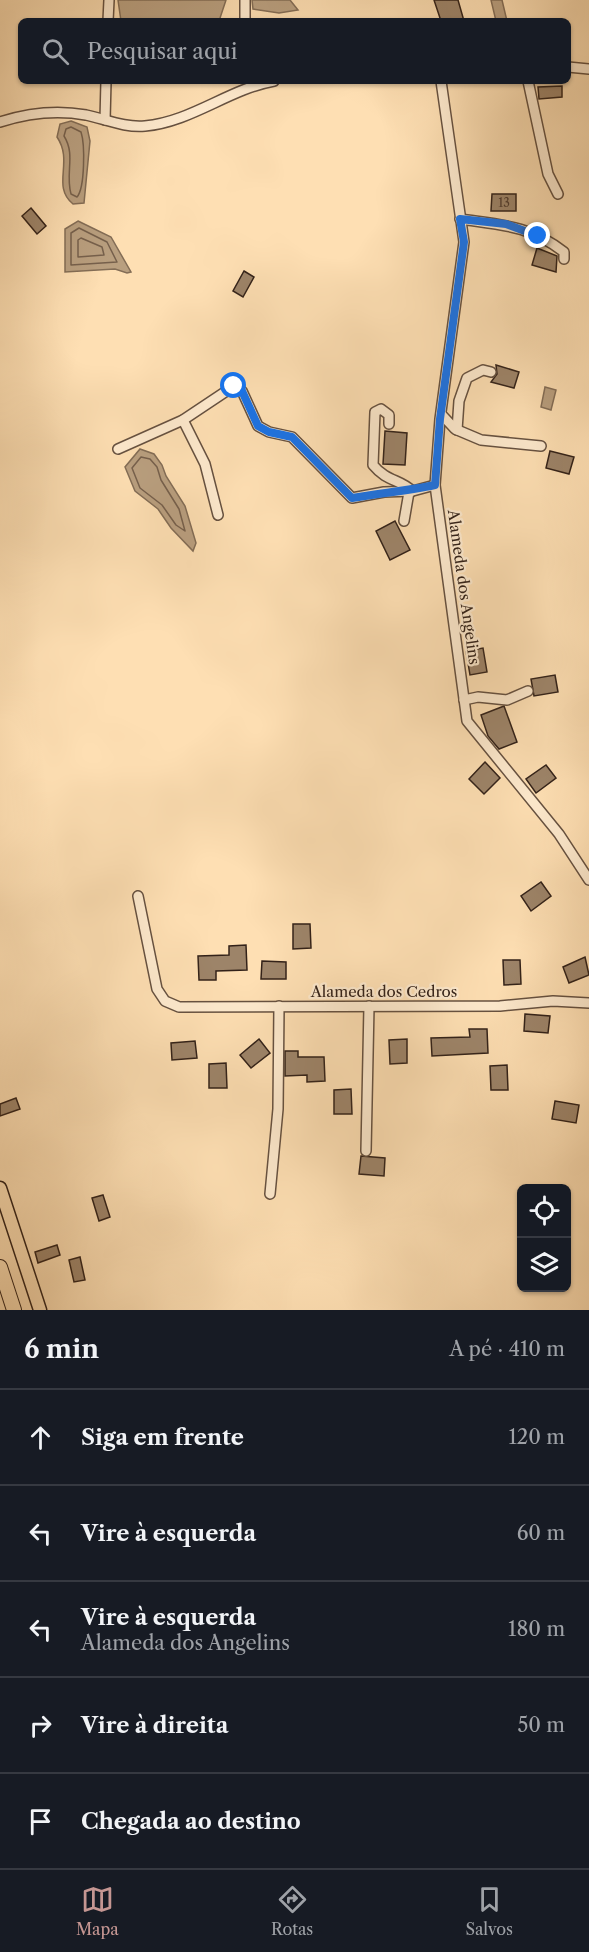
<!DOCTYPE html>
<html lang="pt">
<meta charset="utf-8">
<style>
body{margin:0;font-family:"Libre Caslon Text",serif;background:#20242c;color:#f1f3f6}
.controls{position:absolute;right:18px;bottom:18px;display:grid;overflow:hidden;border-radius:9px;box-shadow:0 2px 4px #0004}
.controls button{width:54px;height:54px;display:grid;place-items:center;padding:0;border:0;border-bottom:2px solid #363941;background:#171b24;color:#f1f3f6;font:30px sans-serif}
.stop{position:absolute;width:18px;height:18px;margin:-14px;border:4px solid #1a73e8;border-radius:50%;background:#fff}
.stop.end{background:#1a73e8;border-color:#fff;box-shadow:0 2px 6px #0008}
.list{margin:0;padding:0;list-style:none}
h2{display:flex;justify-content:space-between;align-items:center;height:78px;margin:0;padding:0 24px;font-size:26px}
h2 small{font-size:20px;font-weight:400;color:#9ea1a6}
.list li{display:grid;grid-template-columns:39px 1fr auto;gap:18px;align-items:center;box-sizing:border-box;height:96px;padding:0 24px;border-top:2px solid #363941}
.list b{display:block;font-size:22px;white-space:nowrap}
.list p{margin:0;font-size:20px;white-space:nowrap;color:#9ea1a6}
.list em{font-size:20px;font-style:normal;color:#9ea1a6}
.icon{flex:none;width:33px;height:33px;fill:none;stroke:currentColor;stroke-width:2;stroke-linecap:round;stroke-linejoin:round}
.map{position:relative;flex:none;width:589px;height:1310px;overflow:hidden}
.search{position:absolute;background:#171b24;box-shadow:0 2px 4px #0004;left:18px;right:18px;top:18px;height:66px;display:flex;align-items:center;gap:15px;box-sizing:border-box;padding:0 21px;border-radius:9px;color:#9ea1a6;font-size:22px}
.sheet{height:558px;background:#171b24}
nav{display:flex;justify-content:space-around;align-items:center;box-sizing:border-box;height:84px;border-top:2px solid #363941;background:#171b24;font-size:16px;color:#9ea1a6}
nav a{display:grid;justify-items:center;gap:3px}
nav .on{color:#c59692}
.map>svg:first-child{display:block}
.water{fill:#b99f7f;stroke:#836d56;stroke-width:1.5}
.lines{fill:none;stroke-linecap:round;stroke-linejoin:round}
.shore{stroke:#76604c;stroke-width:1.5}
.building{fill:#9d8469;stroke:#332219;stroke-width:1.5}
.minor-casing{stroke:#665140;stroke-width:12}
.major-casing{stroke:#332219;stroke-width:15}
.highway-casing{stroke:#332219;stroke-width:16}
.minor{stroke:#feeace;stroke-width:9}
.major{stroke:#fedfb3;stroke-width:12}
.highway{stroke:#fedfb3;stroke-width:14}
.route{stroke:#1a73e8;stroke-width:8}
.labels{text-anchor:middle;dominant-baseline:central;stroke-width:4.5;stroke-linejoin:round;paint-order:stroke}
.number-label{font-size:12px;fill:#4e3a2d}
.street-label{font-size:15px;fill:#332219;stroke:#feeace}
</style>
<div class="map">
<svg width="589" height="1310" viewBox="0 0 589 1310">
<rect width="100%" height="100%" fill="#fedfb3"/>
<filter id="stains"><feTurbulence type="fractalNoise" baseFrequency=".00333" numOctaves="4"/><feColorMatrix values="0 0 0 0 .2 0 0 0 0 .09 0 0 0 0 .02 0 0 0 .5 -.17"/></filter>
<radialGradient id="worn" r=".72"><stop offset=".6" stop-color="#630" stop-opacity="0"/><stop offset="1" stop-color="#630" stop-opacity=".3"/></radialGradient>
<g class="water">
<path d="M 118,0 L 226,0 L 219,21 L 121,21 Z"/>
<path d="M 252,0 L 290,0 L 298,10 L 279,13 L 253,9 Z"/>
<path d="M 491,0 L 502,0 L 507,21 L 496,21 Z"/>
<path d="M 71,121 L 87,127 L 90,141 L 84,203 L 73,204 C 51,186 74,162 57,137 L 60,124 Z"/>
<path d="M 78,221 L 111,237 L 131,272 L 127,273 L 115,269 L 65,272 L 65,229 Z"/>
<path d="M 545,387 L 556,390 L 551,410 L 541,407 Z"/>
<path d="M 140,449 L 154,454 L 162,465 L 166,476 L 185,506 L 196,543 L 193,551 L 171,528 L 158,509 L 135,491 L 125,467 Z"/>
</g>
<g class="lines">
<g class="shore">
<path d="M 71,127 L 81,132 C 85,144 85,188 77,197 L 71,194 C 65,173 76,155 64,136 L 66,129 Z"/>
<path d="M 79,228 L 107,242 L 117,262 L 71,265 L 71,233 Z"/>
<path d="M 81,238 L 102,247 L 104,255 L 78,257 L 78,240 Z"/>
<path d="M 141,457 L 150,459 L 157,467 L 161,480 L 179,509 L 185,531 L 176,525 L 162,505 L 140,488 L 132,468 Z"/>
</g>
</g>
<g class="building">
<path d="M 434,0 L 458,0 L 464,21 L 441,21 Z"/>
<path d="M 562,86 L 562,97 L 539,99 L 538,87 Z"/>
<path d="M 492,194 L 516,194 L 516,211 L 491,211 Z"/>
<path d="M 31,208 L 46,226 L 37,234 L 22,216 Z"/>
<path d="M 537,248 L 557,256 L 556,272 L 532,265 Z"/>
<path d="M 244,271 L 254,277 L 243,297 L 233,291 Z"/>
<path d="M 496,365 L 519,372 L 514,388 L 491,382 L 497,374 Z"/>
<path d="M 385,431 L 407,433 L 405,465 L 383,464 Z"/>
<path d="M 550,451 L 574,457 L 569,474 L 546,468 Z"/>
<path d="M 395,521 L 410,550 L 390,560 L 376,531 Z"/>
<path d="M 483,648 L 487,672 L 470,675 L 466,651 Z"/>
<path d="M 555,675 L 558,692 L 534,696 L 531,679 Z"/>
<path d="M 504,706 L 517,742 L 499,749 L 488,736 L 481,715 Z"/>
<path d="M 485,762 L 500,778 L 484,794 L 469,779 Z"/>
<path d="M 546,765 L 556,778 L 536,793 L 526,779 Z"/>
<path d="M 541,882 L 551,896 L 531,911 L 521,896 Z"/>
<path d="M 293,924 L 310,924 L 311,948 L 293,949 Z"/>
<path d="M 246,945 L 247,970 L 216,971 L 216,980 L 199,980 L 198,956 L 229,955 L 229,946 Z"/>
<path d="M 585,957 L 589,975 L 569,983 L 563,967 Z"/>
<path d="M 503,960 L 520,960 L 521,984 L 504,985 Z"/>
<path d="M 262,961 L 286,962 L 286,979 L 261,979 Z"/>
<path d="M 525,1014 L 550,1016 L 548,1033 L 524,1031 Z"/>
<path d="M 469,1029 L 487,1029 L 488,1053 L 432,1056 L 431,1038 L 470,1037 Z"/>
<path d="M 259,1039 L 270,1053 L 251,1068 L 240,1055 Z"/>
<path d="M 407,1039 L 407,1063 L 390,1064 L 389,1040 Z"/>
<path d="M 195,1041 L 197,1058 L 172,1060 L 171,1043 Z"/>
<path d="M 285,1051 L 298,1051 L 298,1057 L 324,1057 L 325,1081 L 307,1082 L 307,1075 L 285,1076 Z"/>
<path d="M 226,1063 L 227,1088 L 209,1088 L 209,1064 Z"/>
<path d="M 507,1065 L 508,1090 L 491,1090 L 490,1066 Z"/>
<path d="M 351,1089 L 352,1114 L 334,1114 L 334,1090 Z"/>
<path d="M 16,1098 L 20,1109 L 0,1116 L 0,1104 Z"/>
<path d="M 555,1101 L 579,1105 L 576,1123 L 552,1119 Z"/>
<path d="M 361,1156 L 385,1158 L 384,1176 L 359,1174 Z"/>
<path d="M 103,1195 L 110,1217 L 99,1221 L 92,1198 Z"/>
<path d="M 57,1245 L 60,1255 L 38,1263 L 35,1252 Z"/>
<path d="M 80,1257 L 85,1280 L 74,1282 L 69,1260 Z"/>
</g>
<g class="lines">
<g class="minor-casing">
<g id="minor">
<path d="M 108,21 L 109,0"/>
<path d="M 245,21 L 245,0"/>
<path d="M 568,67 L 589,69"/>
<path d="M 441,81 L 464,242 L 440,419 L 435,485 L 467,721 L 559,834 L 589,880"/>
<path d="M 528,81 L 548,174 L 558,194"/>
<path d="M 105,120 L 106,81"/>
<path d="M 0,122 C 28,113 58,110 86,115 C 105,119 125,128 145,126 C 191,122 229,89 274,81"/>
<path d="M 460,219 C 501,225 529,225 564,252 L 564,259"/>
<path d="M 441,414 L 455,429 L 481,440 L 541,446"/>
<path d="M 183,420 L 205,464 L 218,515"/>
<path d="M 389,424 L 389,415 L 381,409 L 375,412 L 373,465 C 387,482 400,479 412,491"/>
<path d="M 457,430 L 459,401 L 467,378 L 483,370 L 491,372"/>
<path d="M 118,449 L 183,420 L 234,386 L 242,391 L 258,426 L 269,432 L 292,437 L 352,498 L 384,492 L 412,491"/>
<path d="M 404,521 L 409,492 L 435,485"/>
<path d="M 464,700 L 478,697 L 507,700 L 528,691"/>
<path d="M 138,896 L 157,989 L 165,1001 L 179,1007 L 500,1006 L 553,1001 L 589,1003"/>
<path d="M 366,1151 L 369,1006"/>
<path d="M 270,1194 L 278,1109 L 279,1006"/>
</g>
</g>
<g class="major-casing">
<path id="major" d="M 0,1188 L 40,1310"/>
</g>
<g class="highway-casing">
<path id="highway" d="M 0,1267 L 14,1310"/>
</g>
<use href="#minor" class="minor"/>
<use href="#major" class="major"/>
<use href="#highway" class="highway"/>
</g>
<g class="lines">
<path class="route" d="M 234,386 L 242,391 L 258,426 L 269,432 L 292,437 L 352,498 C 380,493 407,491 435,485 L 440,419 L 464,242 L 460,219 L 506,224 L 538,236"/>
</g>
<g class="labels">
<g class="number-label">
<text x="504" y="202">13</text>
</g>
<g class="street-label">
<text transform="translate(464 587) rotate(82)">Alameda dos Angelins</text>
<text x="384" y="991">Alameda dos Cedros</text>
</g>
</g>
<rect width="100%" height="100%" filter="url(#stains)"/>
<rect width="100%" height="100%" fill="url(#worn)"/>
</svg>
<div class="controls">
<button><svg class="icon" aria-label="locate" viewBox="0 0 24 24"><circle cx="12" cy="12" r="6"/><path d="M12 2v4M12 18v4M2 12h4M18 12h4"/></svg></button>
<button><svg class="icon" aria-label="layers" viewBox="0 0 24 24"><path d="M12 4l9 5-9 5-9-5zM3 14l9 5 9-5"/></svg></button>
</div>
<div class="stop" style="left:234px;top:386px"></div>
<div class="stop end" style="left:538px;top:236px"></div>
<div class="search"><svg class="icon" aria-label="search" viewBox="0 0 24 24"><circle cx="10" cy="10" r="6"/><path d="M15 15l6 6"/></svg>Pesquisar aqui</div>
</div>
<section class="sheet">
<h2>6 min<small>A pé · 410 m</small></h2>
<ul class="list">
<li><svg class="icon" aria-label="ahead" viewBox="0 0 24 24"><path d="M12 20V5M6 11l6-6 6 6"/></svg><div><b>Siga em frente</b></div><em>120 m</em></li>
<li><svg class="icon" aria-label="left" viewBox="0 0 24 24"><path d="M17 20v-9H6M10 6l-5 5 5 5"/></svg><div><b>Vire à esquerda</b></div><em>60 m</em></li>
<li><svg class="icon" aria-label="left" viewBox="0 0 24 24"><path d="M17 20v-9H6M10 6l-5 5 5 5"/></svg><div><b>Vire à esquerda</b><p>Alameda dos Angelins</p></div><em>180 m</em></li>
<li><svg class="icon" aria-label="right" viewBox="0 0 24 24"><path d="M7 20v-9h11M14 6l5 5-5 5"/></svg><div><b>Vire à direita</b></div><em>50 m</em></li>
<li><svg class="icon" aria-label="arrive" viewBox="0 0 24 24"><path d="M6 21V4h12l-3 4 3 4H6"/></svg><div><b>Chegada ao destino</b></div></li>
</ul>
</section>
<nav>
<a class="on"><svg class="icon" aria-label="map" viewBox="0 0 24 24"><path d="M3 6l6-2 6 2 6-2v14l-6 2-6-2-6 2zM9 4v14M15 6v14"/></svg>Mapa</a>
<a><svg class="icon" aria-label="directions" viewBox="0 0 24 24"><path d="M12 3l9 9-9 9-9-9zM9 14v-3h6M13 9l2 2-2 2"/></svg>Rotas</a>
<a><svg class="icon" aria-label="saved" viewBox="0 0 24 24"><path d="M7 4h10v16l-5-4-5 4z"/></svg>Salvos</a>
</nav>
